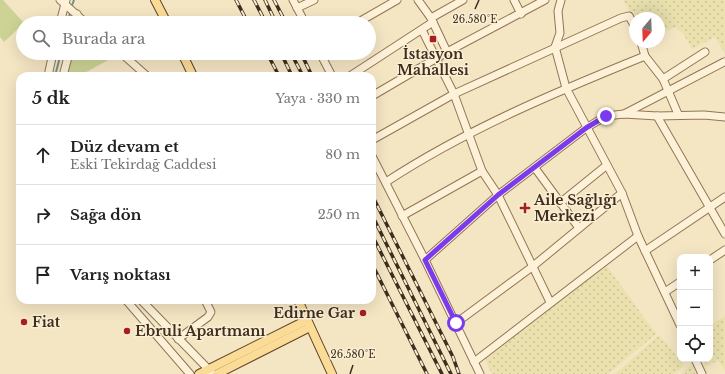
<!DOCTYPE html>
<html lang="tr">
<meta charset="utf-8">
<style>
body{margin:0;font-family:"Libre Baskerville",serif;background:#f2f2f2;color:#222}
.controls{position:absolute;right:12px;bottom:12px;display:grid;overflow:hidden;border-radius:8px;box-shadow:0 4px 16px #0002}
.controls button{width:36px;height:36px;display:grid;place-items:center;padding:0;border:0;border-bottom:1px solid #e0e0e0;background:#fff;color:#222;font:20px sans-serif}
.compass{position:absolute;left:629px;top:12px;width:36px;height:36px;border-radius:50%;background:#fff;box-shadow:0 4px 16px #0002;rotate:199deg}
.stop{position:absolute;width:12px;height:12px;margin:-9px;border:3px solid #7c3aed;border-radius:50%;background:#fff}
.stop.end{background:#7c3aed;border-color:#fff;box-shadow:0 1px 4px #0008}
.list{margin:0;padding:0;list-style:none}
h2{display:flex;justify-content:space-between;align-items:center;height:52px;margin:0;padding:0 16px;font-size:17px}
h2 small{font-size:13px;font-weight:400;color:#767676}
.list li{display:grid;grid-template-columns:26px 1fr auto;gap:12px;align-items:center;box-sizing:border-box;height:60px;padding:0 16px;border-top:1px solid #e0e0e0}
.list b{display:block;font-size:15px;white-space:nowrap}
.list p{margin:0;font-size:13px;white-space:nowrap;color:#767676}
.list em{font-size:13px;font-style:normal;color:#767676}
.icon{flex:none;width:22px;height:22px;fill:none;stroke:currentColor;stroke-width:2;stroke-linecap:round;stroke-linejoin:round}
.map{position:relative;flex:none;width:725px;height:374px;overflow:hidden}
.search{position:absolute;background:#fff;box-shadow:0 4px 16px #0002;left:16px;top:16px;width:360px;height:44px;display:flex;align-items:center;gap:10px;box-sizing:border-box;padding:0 14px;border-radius:22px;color:#767676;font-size:15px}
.panel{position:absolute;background:#fff;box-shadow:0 4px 16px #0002;left:16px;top:72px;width:360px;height:232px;border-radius:12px}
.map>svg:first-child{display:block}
.farmland{fill:url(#farmland-dots)}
.grass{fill:#ccd395}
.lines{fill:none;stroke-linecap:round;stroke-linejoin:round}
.stream{stroke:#6b968b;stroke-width:2}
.minor-casing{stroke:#917657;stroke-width:9}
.major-casing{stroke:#5e432c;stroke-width:10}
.minor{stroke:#fdf2d8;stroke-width:7}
.major{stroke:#fbdc97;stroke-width:8}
.rail-casing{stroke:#3f2d1d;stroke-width:3.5}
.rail{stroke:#faefd4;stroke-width:2;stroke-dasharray:6;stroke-linecap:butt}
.route{stroke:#7c3aed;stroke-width:5}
.ticks{fill:none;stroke:#3f2d1d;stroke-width:1.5}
.poi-dot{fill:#a81f20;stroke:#faefd4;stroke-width:1.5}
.labels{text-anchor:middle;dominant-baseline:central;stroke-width:3;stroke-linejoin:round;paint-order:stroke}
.poi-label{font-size:14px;font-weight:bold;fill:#3f2d1d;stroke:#faefd4;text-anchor:start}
.ticks-label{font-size:10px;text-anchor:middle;fill:#3f2d1d;stroke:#faefd4;stroke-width:3;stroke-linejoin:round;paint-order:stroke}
</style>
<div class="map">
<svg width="725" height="374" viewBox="0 0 725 374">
<defs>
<pattern id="farmland-dots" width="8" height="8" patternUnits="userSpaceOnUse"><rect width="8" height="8" fill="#eae1af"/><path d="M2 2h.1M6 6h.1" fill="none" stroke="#cac196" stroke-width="1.8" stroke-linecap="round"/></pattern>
</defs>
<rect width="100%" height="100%" fill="#f4e5c3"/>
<g class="farmland">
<path d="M 623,0 L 725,0 L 725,54 L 715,37 L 692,49 L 683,33 L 675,27 L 659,34 L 659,18 L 635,18 L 635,20 Z"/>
<path d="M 606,265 L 656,334 L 608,374 L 492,374 L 485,359 Z"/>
<path d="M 725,316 L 725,371 L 718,360 L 705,367 L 701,359 L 710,359 L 710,326 Z"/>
<path d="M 659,335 L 684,365 L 674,374 L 615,374 Z"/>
<path d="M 692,364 L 696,374 L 681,374 Z"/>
</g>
<g class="grass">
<path d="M 0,0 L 3,0 L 24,23 L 4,42 L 0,37 Z"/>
<path d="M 71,53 L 106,53 L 112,58 L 79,76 L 64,76 Z"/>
</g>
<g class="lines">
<g class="stream">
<path d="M 71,8 L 74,0"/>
<path d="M 68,23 L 70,13"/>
<path d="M 55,76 L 61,53"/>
</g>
<g class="minor-casing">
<g id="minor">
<path d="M 60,0 L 86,23"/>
<path d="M 293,0 L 305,23"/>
<path d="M 418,0 L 431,18 L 447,52"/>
<path d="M 514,0 L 521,14"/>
<path d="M 561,0 L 558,11 L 560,33 L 555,47 L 566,88 L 622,193 L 638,236 L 680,325"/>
<path d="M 297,8 L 314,0"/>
<path d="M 431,18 L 463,0"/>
<path d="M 60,23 L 66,0"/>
<path d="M 75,23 L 77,14"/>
<path d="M 357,23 L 397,0"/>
<path d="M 422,30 L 454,94 L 482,171 L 498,195 L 550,302"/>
<path d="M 641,42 L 645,56 L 663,79 L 678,114"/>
<path d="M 121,53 L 147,76"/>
<path d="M 320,53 L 332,76"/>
<path d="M 48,76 L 53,53"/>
<path d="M 63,76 L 69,53"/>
<path d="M 350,76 L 433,22"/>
<path d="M 663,79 L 705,52"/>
<path d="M 372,96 L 447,52 L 545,0"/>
<path d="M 624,114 L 724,62"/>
<path d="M 657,116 L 725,234"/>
<path d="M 372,140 L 454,94 L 621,18 L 629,16 L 635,27"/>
<path d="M 372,156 L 425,260 L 480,374"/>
<path d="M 535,168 L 579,228"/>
<path d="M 386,182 C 467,129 556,92 645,56"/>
<path d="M 560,203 L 607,165"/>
<path d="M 402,216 L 482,171"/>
<path d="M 645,251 L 725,197"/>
<path d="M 425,260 L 498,195 L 586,128 L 606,116 L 624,114 L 657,116 L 704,115 L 725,117"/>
<path d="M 710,260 L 725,250"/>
<path d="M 665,292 L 680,282"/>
<path d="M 126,300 L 190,374"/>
<path d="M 141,300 L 213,374"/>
<path d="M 456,323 L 532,267 L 622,193"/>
<path d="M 178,339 L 208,317 L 211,312 L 205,300"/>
<path d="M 695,359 L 702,374"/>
<path d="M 474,362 L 638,236"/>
</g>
</g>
<g class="major-casing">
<g id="major">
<path d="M 155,0 L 167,23"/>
<path d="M 182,53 L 193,76"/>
<path d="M 298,300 L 332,374"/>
<path d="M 199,374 L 307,320"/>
<path d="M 217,374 L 310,327"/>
</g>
</g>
<use href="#minor" class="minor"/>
<use href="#major" class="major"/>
<g class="rail-casing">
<g id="rail">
<path d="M 236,0 L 248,23"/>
<path d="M 254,0 L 266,23"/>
<path d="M 265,0 L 276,23"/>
<path d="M 274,0 L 286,23"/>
<path d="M 267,53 L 279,76"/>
<path d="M 281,53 L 292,76"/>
<path d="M 291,53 L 303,76"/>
<path d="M 301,53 L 312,76"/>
<path d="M 372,195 L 453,357 L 459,374"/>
<path d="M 372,215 L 451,374"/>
<path d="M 372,235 L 442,374"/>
<path d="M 372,264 L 427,374"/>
</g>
</g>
<use href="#rail" class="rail"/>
</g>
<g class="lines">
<path class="route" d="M 456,323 L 425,260 L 498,195 L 586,128 L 606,116"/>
</g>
<path class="ticks" d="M 475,9 L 479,0M 350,374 L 353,365"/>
<g class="poi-dot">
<rect x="429" y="35" width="8" height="8" rx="2"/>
<path d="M523 202h4v4h4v4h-4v4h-4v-4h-4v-4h4z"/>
<circle cx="363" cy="313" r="4"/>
<circle cx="24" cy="322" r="4"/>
<circle cx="127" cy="331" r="4"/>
</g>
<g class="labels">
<g class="poi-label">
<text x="433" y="54" text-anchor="middle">İstasyon<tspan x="433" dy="16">Mahallesi</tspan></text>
<text x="534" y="200">Aile Sağlığı<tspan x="534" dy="16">Merkezi</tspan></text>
<text x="355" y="313" text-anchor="end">Edirne Gar</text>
<text x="32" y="322">Fiat</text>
<text x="135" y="331">Ebruli Apartmanı</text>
</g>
</g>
<g class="ticks-label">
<text x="475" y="23">26.580°E</text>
<text x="353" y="358">26.580°E</text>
</g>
</svg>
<div class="controls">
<button>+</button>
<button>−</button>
<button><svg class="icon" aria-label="locate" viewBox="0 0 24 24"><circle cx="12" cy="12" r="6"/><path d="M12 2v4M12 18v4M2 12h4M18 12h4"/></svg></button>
</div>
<svg class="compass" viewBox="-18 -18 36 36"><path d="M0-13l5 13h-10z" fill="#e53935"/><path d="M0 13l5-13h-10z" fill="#767676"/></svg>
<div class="stop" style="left:456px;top:323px"></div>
<div class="stop end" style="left:606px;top:116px"></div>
<div class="search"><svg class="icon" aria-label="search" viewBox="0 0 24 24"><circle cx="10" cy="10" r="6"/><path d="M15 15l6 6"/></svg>Burada ara</div>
<section class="panel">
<h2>5 dk<small>Yaya · 330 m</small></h2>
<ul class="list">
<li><svg class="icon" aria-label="ahead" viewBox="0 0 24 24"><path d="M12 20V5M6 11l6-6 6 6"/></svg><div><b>Düz devam et</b><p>Eski Tekirdağ Caddesi</p></div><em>80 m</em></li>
<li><svg class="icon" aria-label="right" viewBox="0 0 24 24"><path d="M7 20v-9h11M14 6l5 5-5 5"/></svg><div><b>Sağa dön</b></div><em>250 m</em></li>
<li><svg class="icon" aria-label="arrive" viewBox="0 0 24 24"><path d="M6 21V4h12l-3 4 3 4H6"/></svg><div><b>Varış noktası</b></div></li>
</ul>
</section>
</div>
